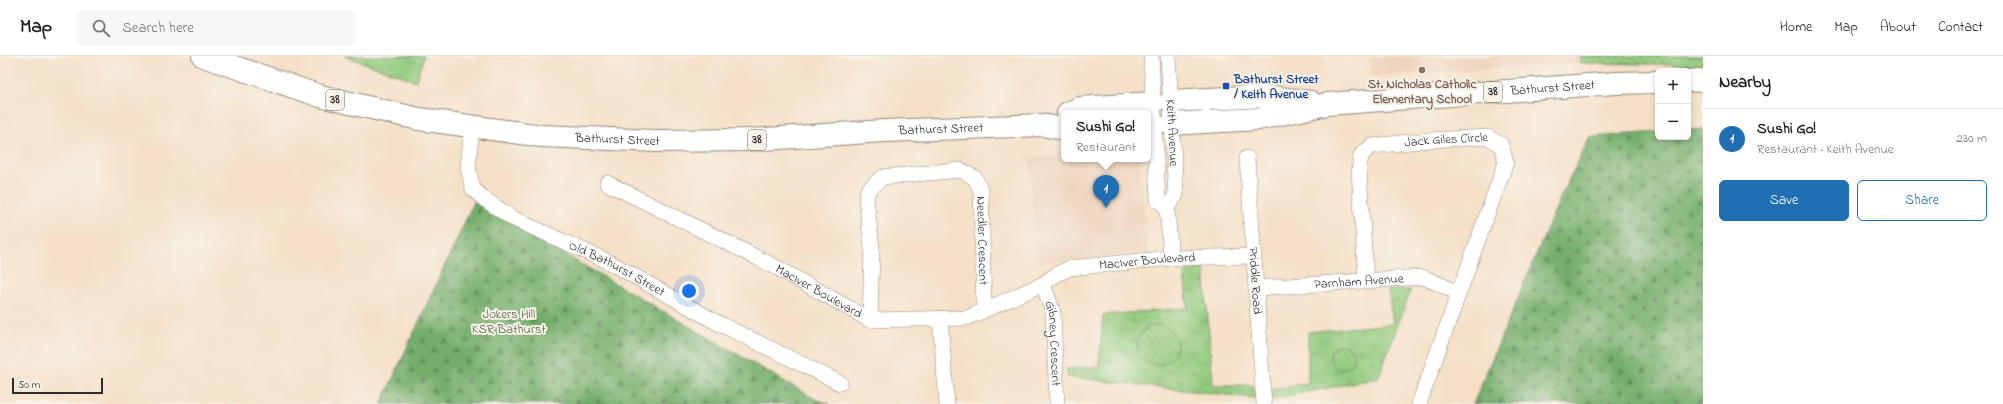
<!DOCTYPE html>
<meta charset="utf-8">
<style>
body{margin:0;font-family:"Indie Flower",sans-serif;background:#f6f6f6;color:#222}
.controls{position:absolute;right:12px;top:12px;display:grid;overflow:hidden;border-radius:6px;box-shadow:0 2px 6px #0003}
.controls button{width:36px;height:36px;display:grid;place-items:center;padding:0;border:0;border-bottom:1px solid #e0e0e0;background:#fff;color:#222;font:20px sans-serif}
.scale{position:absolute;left:12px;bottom:10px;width:91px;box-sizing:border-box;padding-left:4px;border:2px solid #2b2b2b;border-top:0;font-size:11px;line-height:14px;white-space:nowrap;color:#2b2b2b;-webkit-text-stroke:3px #f7f3e8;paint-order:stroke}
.you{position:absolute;left:689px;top:235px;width:14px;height:14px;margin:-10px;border:3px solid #fff;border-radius:50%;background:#1a73e8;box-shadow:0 0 0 6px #1a73e833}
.badge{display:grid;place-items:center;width:26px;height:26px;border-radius:50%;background:#1f6fb2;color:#fff;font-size:13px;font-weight:700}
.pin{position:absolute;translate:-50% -33px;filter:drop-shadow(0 1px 2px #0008)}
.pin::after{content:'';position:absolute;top:21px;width:14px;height:12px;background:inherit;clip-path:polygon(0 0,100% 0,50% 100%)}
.popup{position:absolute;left:1061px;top:54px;width:90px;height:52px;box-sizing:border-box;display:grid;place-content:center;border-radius:6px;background:#fff;filter:drop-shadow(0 1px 3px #0005);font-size:13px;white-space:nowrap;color:#767676}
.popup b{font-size:15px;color:#222}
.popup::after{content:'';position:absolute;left:50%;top:100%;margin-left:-8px;border:8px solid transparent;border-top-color:#fff}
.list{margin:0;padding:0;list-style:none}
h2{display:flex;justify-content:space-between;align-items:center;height:52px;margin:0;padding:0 16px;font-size:17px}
h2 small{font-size:13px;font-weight:400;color:#767676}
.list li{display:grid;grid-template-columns:26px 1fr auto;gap:12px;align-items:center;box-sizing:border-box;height:60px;padding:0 16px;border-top:1px solid #e0e0e0}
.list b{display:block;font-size:15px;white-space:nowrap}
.list p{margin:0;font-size:13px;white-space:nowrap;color:#767676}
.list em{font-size:13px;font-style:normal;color:#767676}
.actions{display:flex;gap:8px;padding:12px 16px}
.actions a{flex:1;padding:9px 0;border:1px solid #1f6fb2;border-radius:6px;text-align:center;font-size:14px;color:#1f6fb2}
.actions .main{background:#1f6fb2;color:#fff}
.icon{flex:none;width:22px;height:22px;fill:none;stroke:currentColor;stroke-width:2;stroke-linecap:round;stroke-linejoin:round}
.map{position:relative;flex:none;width:1703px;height:348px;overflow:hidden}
header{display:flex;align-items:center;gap:24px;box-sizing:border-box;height:56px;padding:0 20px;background:#fff;border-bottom:1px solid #e0e0e0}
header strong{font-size:19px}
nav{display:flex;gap:22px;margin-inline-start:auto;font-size:14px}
.search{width:280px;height:36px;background:#f6f6f6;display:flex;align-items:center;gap:10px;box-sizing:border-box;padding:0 14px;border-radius:6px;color:#767676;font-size:15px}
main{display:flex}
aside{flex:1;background:#fff}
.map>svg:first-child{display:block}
.built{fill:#eed2ba}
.grass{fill:url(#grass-tufts);stroke:#5e7a54}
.forest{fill:url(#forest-firs);stroke:#506c4c}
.park{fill:url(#park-dots);stroke:#5e7a54}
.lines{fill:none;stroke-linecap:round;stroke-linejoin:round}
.street-casing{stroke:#908679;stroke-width:16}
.primary-casing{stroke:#908679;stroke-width:24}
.street{stroke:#fff;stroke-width:15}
.primary{stroke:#fff;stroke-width:22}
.education-dot{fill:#8d6e63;stroke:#f7f3e8;stroke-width:1.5}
.transit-dot{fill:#1a4fb4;stroke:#f7f3e8;stroke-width:1.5}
.labels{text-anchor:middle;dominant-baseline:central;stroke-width:4;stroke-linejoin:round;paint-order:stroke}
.shield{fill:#f7f3e8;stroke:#686764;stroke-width:1}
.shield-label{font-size:12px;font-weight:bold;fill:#2b2b2b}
.transit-label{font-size:13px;font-weight:bold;fill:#164399;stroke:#f7f3e8;text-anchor:start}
.education-label{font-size:13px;font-weight:bold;fill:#785e54;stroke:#f7f3e8}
.street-label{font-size:13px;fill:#2b2b2b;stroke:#f7f3e8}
.park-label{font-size:13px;fill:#4a5b44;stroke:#f7f3e8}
</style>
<header>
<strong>Map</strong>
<div class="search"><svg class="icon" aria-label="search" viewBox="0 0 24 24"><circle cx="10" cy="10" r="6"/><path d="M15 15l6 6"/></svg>Search here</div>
<nav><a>Home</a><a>Map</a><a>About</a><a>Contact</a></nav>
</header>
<main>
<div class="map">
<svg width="1703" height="348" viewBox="0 0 1703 348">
<defs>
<pattern id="grass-tufts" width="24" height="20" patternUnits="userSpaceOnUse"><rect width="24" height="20" fill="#92ca7d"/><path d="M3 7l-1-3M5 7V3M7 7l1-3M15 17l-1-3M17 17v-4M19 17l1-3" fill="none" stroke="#77a467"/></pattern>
<pattern id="forest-firs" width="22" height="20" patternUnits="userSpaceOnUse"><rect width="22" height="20" fill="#75ae6c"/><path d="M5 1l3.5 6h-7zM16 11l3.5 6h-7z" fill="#608e59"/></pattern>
<pattern id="park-dots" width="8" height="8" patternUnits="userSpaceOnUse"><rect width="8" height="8" fill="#92ca7d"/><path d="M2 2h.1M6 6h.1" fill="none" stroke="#77a467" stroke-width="1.8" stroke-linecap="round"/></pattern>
</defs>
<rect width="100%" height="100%" fill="#f7f3e8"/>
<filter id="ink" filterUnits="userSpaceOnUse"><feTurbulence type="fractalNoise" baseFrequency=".025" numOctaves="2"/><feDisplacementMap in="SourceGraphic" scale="8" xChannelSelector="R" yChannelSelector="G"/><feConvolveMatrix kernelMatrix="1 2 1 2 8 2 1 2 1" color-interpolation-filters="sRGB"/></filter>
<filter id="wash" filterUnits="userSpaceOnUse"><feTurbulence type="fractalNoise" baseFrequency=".012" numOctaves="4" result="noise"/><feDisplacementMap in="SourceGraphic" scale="16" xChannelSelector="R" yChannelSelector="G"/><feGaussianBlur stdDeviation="0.9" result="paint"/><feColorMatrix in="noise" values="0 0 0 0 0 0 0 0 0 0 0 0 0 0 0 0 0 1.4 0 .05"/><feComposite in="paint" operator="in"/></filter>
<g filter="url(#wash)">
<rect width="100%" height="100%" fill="#f5e0c7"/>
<g class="built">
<path d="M 1367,0 L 1581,0 L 1579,7 L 1371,20 Z"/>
<path d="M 1064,100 L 1064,103 L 1140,103 L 1148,197 L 1037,207 L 1029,102 Z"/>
</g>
<g class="grass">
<path d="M 344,0 L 424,0 L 416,25 Z"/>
<path d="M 1204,212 L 1213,329 L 1252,329 L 1255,342 L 1068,321 L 1066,313 L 1099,310 L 1103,259 L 1188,252 L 1184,217 Z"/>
<path d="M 1388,234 L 1411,234 L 1378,322 L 1272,343 L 1272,333 L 1308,327 L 1308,276 L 1393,268 Z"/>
</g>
<g class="forest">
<path d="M 1703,73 L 1703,348 L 1473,348 L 1561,140 L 1590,81 L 1658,76 L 1658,81 L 1688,81 L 1688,74 Z"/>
<path d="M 474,146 L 817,344 L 830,348 L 381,348 Z"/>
</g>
<g class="park">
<path d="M 1581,0 L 1703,0 L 1703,9 L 1579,7 Z"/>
<circle cx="1157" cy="289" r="20"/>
<circle cx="1342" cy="301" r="12"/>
</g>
</g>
<g filter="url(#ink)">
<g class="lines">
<g class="street-casing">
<g id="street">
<path d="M 1151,0 L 1158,144 L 1167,151"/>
<path id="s1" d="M 1168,0 L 1176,139 L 1167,151 L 1171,202"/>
<path id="s2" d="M 472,71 L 468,112 L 473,133 L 484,143 L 512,162 L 611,207 L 716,266 L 840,327"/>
<path id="s3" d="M 1247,102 L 1264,348"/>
<path id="s4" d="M 607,127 L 774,210 L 870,264 L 967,262 L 1043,228 L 1057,218 L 1070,212 L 1171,202 L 1253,200"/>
<path id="s5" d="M 1366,224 L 1359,114 L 1361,99 L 1372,90 L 1429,84 L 1488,81 L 1501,89 L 1506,106 L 1419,348"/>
<path id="s6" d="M 1043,228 L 1053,256 L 1057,348"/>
<path id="s7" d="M 1256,232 L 1423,221 L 1459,237"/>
<path d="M 940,262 L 947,348"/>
<path id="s8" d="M 870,264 L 872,192 L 866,142 L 868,134 L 883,121 L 961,114 L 975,122 L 981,135 L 984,254"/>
</g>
</g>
<g class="primary-casing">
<g id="primary">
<path id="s9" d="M 203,0 L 320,40 L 419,63 L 542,80 L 656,85 L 749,84 L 884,75 L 1042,69 L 1064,73"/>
<path d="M 1688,25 L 1703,24"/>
<path d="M 1171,45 L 1264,40 L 1310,46"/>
<path d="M 1068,57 L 1080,52 L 1153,47"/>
<path id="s10" d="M 1171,68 L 1258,63 L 1327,48 L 1616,27 L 1658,26"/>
<path d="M 1148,70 L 1155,69"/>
</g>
</g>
<use href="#street" class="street"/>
<use href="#primary" class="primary"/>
</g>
</g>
<circle class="education-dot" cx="1422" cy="14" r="4"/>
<rect class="transit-dot" x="1222" y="26" width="8" height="8" rx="2"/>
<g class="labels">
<g class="shield">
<rect x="1484" y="26" width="18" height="20" rx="3"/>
<rect x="326" y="34" width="18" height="20" rx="3"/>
<rect x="748" y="74" width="18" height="20" rx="3"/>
</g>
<g class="shield-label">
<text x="1493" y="36">38</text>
<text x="335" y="44">38</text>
<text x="757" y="84">38</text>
</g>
<g class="transit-label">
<text x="1234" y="23">Bathurst Street<tspan x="1234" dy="15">/ Keith Avenue</tspan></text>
</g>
<g class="education-label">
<text x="1422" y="28">St. Nicholas Catholic<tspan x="1422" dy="15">Elementary School</tspan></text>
</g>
<g class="street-label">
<text stroke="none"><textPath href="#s10" startOffset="384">Bathurst Street</textPath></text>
<text stroke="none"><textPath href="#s9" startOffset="749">Bathurst Street</textPath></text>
<text stroke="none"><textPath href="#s1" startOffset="77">Keith Avenue</textPath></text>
<text stroke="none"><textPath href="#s9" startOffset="425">Bathurst Street</textPath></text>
<text stroke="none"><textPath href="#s5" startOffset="214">Jack Giles Circle</textPath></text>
<text stroke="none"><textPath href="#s8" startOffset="309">Needler Crescent</textPath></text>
<text stroke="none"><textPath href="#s4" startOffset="586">MacIver Boulevard</textPath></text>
<text stroke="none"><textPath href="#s2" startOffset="228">Old Bathurst Street</textPath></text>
<text stroke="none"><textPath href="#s3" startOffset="123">Priddle Road</textPath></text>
<text stroke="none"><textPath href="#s7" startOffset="103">Parnham Avenue</textPath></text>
<text stroke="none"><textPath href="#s4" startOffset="238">MacIver Boulevard</textPath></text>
<text stroke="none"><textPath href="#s6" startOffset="61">Gibney Crescent</textPath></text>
</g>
<g class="park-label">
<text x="509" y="258">Jokers Hill<tspan x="509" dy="15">KSR Bathurst</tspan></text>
</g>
</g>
</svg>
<div class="controls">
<button>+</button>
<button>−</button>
</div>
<div class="scale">50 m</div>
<div class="you"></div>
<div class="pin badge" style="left:1106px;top:152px">1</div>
<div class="popup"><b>Sushi Go!</b>Restaurant</div>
</div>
<aside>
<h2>Nearby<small></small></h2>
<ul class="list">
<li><span class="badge">1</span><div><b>Sushi Go!</b><p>Restaurant · Keith Avenue</p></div><em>230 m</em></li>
</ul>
<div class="actions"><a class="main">Save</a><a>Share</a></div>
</aside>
</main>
